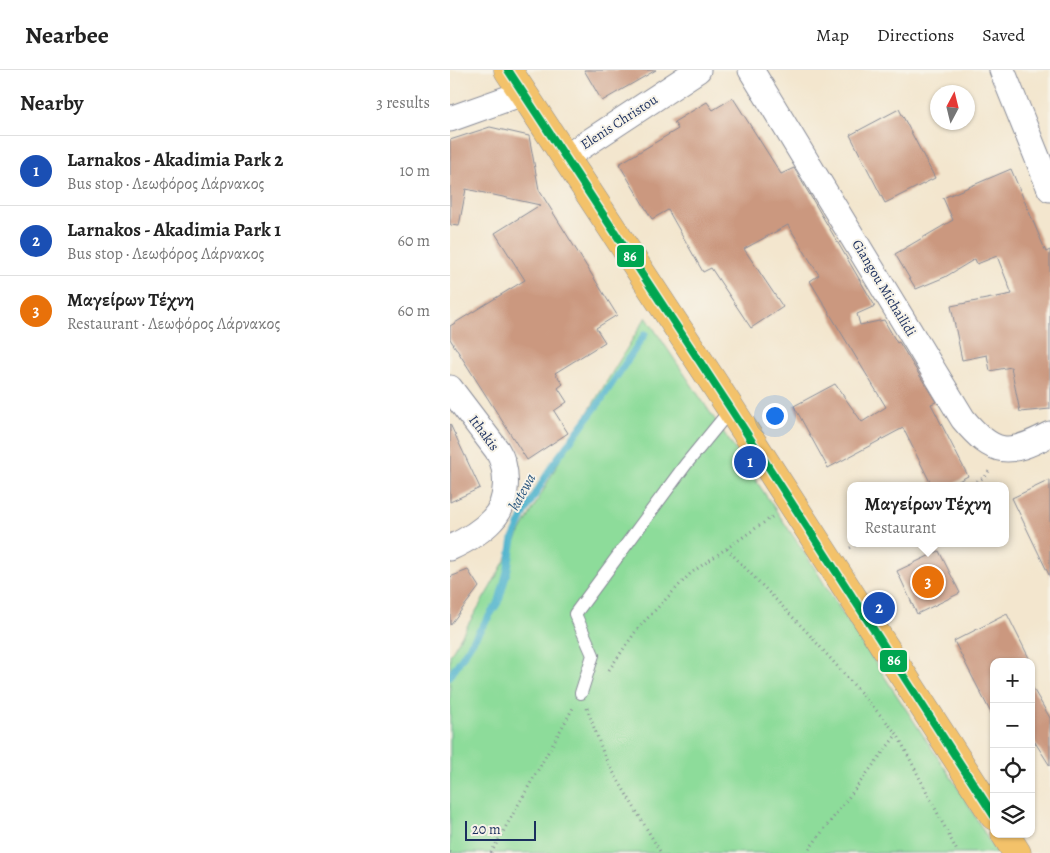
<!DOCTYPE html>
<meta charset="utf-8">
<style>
body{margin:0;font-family:Alegreya,serif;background:#f2f2f2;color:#222}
.controls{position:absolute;right:15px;bottom:15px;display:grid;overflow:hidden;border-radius:10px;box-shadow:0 1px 4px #0004}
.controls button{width:45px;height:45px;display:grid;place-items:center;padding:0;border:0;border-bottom:1px solid #e0e0e0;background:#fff;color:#222;font:25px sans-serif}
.compass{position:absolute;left:480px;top:15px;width:45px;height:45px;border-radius:50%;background:#fff;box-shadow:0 1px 4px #0004;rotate:7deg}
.scale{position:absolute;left:15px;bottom:12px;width:71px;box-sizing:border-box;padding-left:5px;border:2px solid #1b2f5e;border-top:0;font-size:14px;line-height:18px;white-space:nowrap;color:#1b2f5e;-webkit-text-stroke:4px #f7f3e8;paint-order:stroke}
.you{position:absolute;left:324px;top:345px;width:18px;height:18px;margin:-12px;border:4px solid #fff;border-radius:50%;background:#1a73e8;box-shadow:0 0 0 8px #1a73e833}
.badge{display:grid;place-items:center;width:32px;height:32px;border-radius:50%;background:#2563eb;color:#fff;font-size:16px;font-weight:700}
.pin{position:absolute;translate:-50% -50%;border:2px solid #fff;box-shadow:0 1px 5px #0006}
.popup{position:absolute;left:397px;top:412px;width:162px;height:65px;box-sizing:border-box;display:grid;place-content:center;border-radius:10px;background:#fff;filter:drop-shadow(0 1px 4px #0005);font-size:16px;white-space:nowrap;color:#767676}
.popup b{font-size:19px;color:#222}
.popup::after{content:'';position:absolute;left:50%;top:100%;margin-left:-10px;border:10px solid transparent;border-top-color:#fff}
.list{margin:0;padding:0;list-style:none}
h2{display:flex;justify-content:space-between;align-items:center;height:65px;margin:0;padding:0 20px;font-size:21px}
h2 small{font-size:16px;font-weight:400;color:#767676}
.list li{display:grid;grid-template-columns:32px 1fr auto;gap:15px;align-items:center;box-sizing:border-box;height:70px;padding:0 20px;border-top:1px solid #e0e0e0}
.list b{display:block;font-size:19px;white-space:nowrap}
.list p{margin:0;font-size:16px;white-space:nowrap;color:#767676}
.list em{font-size:16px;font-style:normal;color:#767676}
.icon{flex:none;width:28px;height:28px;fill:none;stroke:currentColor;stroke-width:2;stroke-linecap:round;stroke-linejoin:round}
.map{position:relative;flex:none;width:600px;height:783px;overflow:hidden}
header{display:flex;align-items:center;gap:30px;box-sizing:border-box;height:70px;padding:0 25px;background:#fff;border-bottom:1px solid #e0e0e0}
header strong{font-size:24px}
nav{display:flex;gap:28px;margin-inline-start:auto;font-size:18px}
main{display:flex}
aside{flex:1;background:#fff}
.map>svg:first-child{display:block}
.green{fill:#8ddc9a;stroke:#54867c}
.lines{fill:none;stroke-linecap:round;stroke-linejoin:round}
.stream{stroke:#4fb4cd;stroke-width:7}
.building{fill:#cb987f}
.service-casing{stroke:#878a96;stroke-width:14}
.minor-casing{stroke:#878a96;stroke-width:27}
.primary-casing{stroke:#878a96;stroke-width:29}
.path{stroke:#878a96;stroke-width:3;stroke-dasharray:1 4;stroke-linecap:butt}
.service{stroke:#fff;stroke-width:12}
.minor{stroke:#fff;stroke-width:25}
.primary{stroke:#f3c26a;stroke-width:28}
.bus-1-casing{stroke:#f7f3e8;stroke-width:11}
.bus-1{stroke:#00a651;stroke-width:8}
.labels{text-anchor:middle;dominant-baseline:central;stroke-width:4;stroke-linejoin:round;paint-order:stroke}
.street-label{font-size:14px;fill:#1b2f5e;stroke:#f7f3e8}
.water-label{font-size:15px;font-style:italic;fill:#2b577f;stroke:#f7f3e8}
.line-badge{stroke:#f7f3e8;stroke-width:2}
.badge-label{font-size:14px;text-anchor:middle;font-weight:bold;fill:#fff}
</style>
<header>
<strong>Nearbee</strong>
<nav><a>Map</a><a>Directions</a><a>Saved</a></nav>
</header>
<main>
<aside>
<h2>Nearby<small>3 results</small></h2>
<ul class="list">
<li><span class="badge" style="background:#1a4fb4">1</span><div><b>Larnakos - Akadimia Park 2</b><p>Bus stop · Λεωφόρος Λάρνακος</p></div><em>10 m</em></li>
<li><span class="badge" style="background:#1a4fb4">2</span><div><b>Larnakos - Akadimia Park 1</b><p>Bus stop · Λεωφόρος Λάρνακος</p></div><em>60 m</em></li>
<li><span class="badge" style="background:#e8710a">3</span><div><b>Μαγείρων Τέχνη</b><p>Restaurant · Λεωφόρος Λάρνακος</p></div><em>60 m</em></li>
</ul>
</aside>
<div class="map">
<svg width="600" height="783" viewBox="0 0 600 783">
<rect width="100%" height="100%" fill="#f7f3e8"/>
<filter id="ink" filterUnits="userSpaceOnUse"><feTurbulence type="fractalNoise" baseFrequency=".02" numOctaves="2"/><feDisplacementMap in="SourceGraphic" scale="10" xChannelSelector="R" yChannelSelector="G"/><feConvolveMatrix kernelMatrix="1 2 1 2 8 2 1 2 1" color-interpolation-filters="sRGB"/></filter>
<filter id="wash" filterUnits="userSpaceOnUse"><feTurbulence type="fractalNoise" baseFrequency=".0096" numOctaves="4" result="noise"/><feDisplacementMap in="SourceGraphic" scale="20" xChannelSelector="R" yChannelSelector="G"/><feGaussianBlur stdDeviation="1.12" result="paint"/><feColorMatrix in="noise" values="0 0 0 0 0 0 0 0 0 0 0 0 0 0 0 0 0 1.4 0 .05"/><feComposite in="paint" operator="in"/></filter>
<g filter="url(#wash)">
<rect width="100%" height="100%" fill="#f3e6ce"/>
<path class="green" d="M 196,247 L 362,494 L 393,544 L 514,727 L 546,783 L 0,783 L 0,585 L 41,516 L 118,375 Z"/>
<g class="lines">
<path class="stream" d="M 0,606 L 49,531 L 58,498 L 63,469 L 75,442 L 103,394 L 149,333 L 195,264"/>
</g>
<g id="blocks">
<g class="building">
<path d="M 134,0 L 206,0 L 152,31 Z"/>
<path d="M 283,28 L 331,104 L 344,98 L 425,236 L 407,244 L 410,255 L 434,250 L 447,273 L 449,272 L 486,332 L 481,334 L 518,406 L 499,416 L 482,416 L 453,358 L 378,398 L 344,336 L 385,314 L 412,352 L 436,337 L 360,211 L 369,205 L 338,155 L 294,179 L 333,237 L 301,258 L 261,198 L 253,202 L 218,140 L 202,149 L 169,94 L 228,59 L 224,52 L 257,32 L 263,40 Z"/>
<path d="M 449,39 L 485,108 L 435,133 L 400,65 Z"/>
<path d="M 40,57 L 79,66 L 89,120 L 167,245 L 146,258 L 155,272 L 105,303 L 113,314 L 108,318 L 117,332 L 104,341 L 118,363 L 77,390 L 0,269 L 0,256 L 75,210 L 45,163 L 90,135 L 16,119 L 9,156 L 0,155 L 0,70 Z"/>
<path d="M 561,99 L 596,182 L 600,180 L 600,339 L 570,342 L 561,297 L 540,301 L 537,285 L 512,290 L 501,236 L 562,224 L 547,186 L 527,194 L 525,189 L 495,207 L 466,219 L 445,184 L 503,150 L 493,128 Z"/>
<path d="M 0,354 L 30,418 L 0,432 Z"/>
<path d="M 600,410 L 600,507 L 562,428 Z"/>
<path d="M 489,481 L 510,523 L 467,544 L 447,501 Z"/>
<path d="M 18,500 L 29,517 L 0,555 L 0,507 Z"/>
<path d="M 557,544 L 581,592 L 544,592 L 544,649 L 504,571 Z"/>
<path d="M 581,615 L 600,648 L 600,696 L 581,666 Z"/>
</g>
</g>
</g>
<g filter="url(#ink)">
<use href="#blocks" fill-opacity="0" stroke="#878a96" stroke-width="1"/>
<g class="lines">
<g class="service-casing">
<path id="service" d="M 131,623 L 143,585 L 125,544 L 236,394 L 281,339"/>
</g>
<g class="minor-casing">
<g id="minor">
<path d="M 301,0 L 513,349 C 544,386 558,386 600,364"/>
<path d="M 552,0 L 600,119"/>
<path d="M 0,49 L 73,23"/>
<path d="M 116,87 L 248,0"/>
<path d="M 0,318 L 47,380 C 59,399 59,433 42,450 C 31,462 15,471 0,478"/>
</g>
</g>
<g class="primary-casing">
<g id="primary">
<path d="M 58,0 L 281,339 L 544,746"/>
<path d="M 555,764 L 567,783"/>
</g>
</g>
<g class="path">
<path d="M 518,416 L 535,407 L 539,401"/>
<path d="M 400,478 L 409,473"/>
<path d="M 277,479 L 357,562 L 447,664 L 508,783"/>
<path d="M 159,600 L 188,558 L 241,503 L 322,447"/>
<path d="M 137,638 L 155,688 L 211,783"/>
<path d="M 0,782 L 2,783"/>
<path d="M 41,783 L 123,638"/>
<path d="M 356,783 L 447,664"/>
</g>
<use href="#service" class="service"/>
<use href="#minor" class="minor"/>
<use href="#primary" class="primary"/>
<g class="bus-1-casing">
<path id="bus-1" d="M 58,0 L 281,339 L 544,746"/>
</g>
<use href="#bus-1" class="bus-1"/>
</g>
</g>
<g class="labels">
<g class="street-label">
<text transform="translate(169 52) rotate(-33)">Elenis Christou</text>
<text transform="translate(434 218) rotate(59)">Giangou Michailidi</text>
<text transform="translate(34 363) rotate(53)">Ithakis</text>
</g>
<g class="water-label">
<text transform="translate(72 422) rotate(-61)">katewa</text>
</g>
</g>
<g class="line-badge">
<rect x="166" y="174" width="29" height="24" rx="5" fill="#00a651"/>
<rect x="429" y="579" width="29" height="24" rx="5" fill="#00a651"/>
</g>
<g class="badge-label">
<text x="180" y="191">86</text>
<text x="444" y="595">86</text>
</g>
</svg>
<div class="controls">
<button>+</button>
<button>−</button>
<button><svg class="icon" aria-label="locate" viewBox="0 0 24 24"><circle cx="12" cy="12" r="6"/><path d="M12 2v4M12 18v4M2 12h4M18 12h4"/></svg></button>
<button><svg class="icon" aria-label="layers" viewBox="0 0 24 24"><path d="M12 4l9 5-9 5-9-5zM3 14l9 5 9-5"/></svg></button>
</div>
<svg class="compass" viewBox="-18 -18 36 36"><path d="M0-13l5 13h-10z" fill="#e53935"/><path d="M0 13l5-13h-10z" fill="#767676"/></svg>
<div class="scale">20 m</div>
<div class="you"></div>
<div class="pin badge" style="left:300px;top:392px;background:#1a4fb4">1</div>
<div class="pin badge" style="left:429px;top:538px;background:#1a4fb4">2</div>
<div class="pin badge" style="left:478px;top:512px;background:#e8710a">3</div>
<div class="popup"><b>Μαγείρων Τέχνη</b>Restaurant</div>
</div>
</main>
